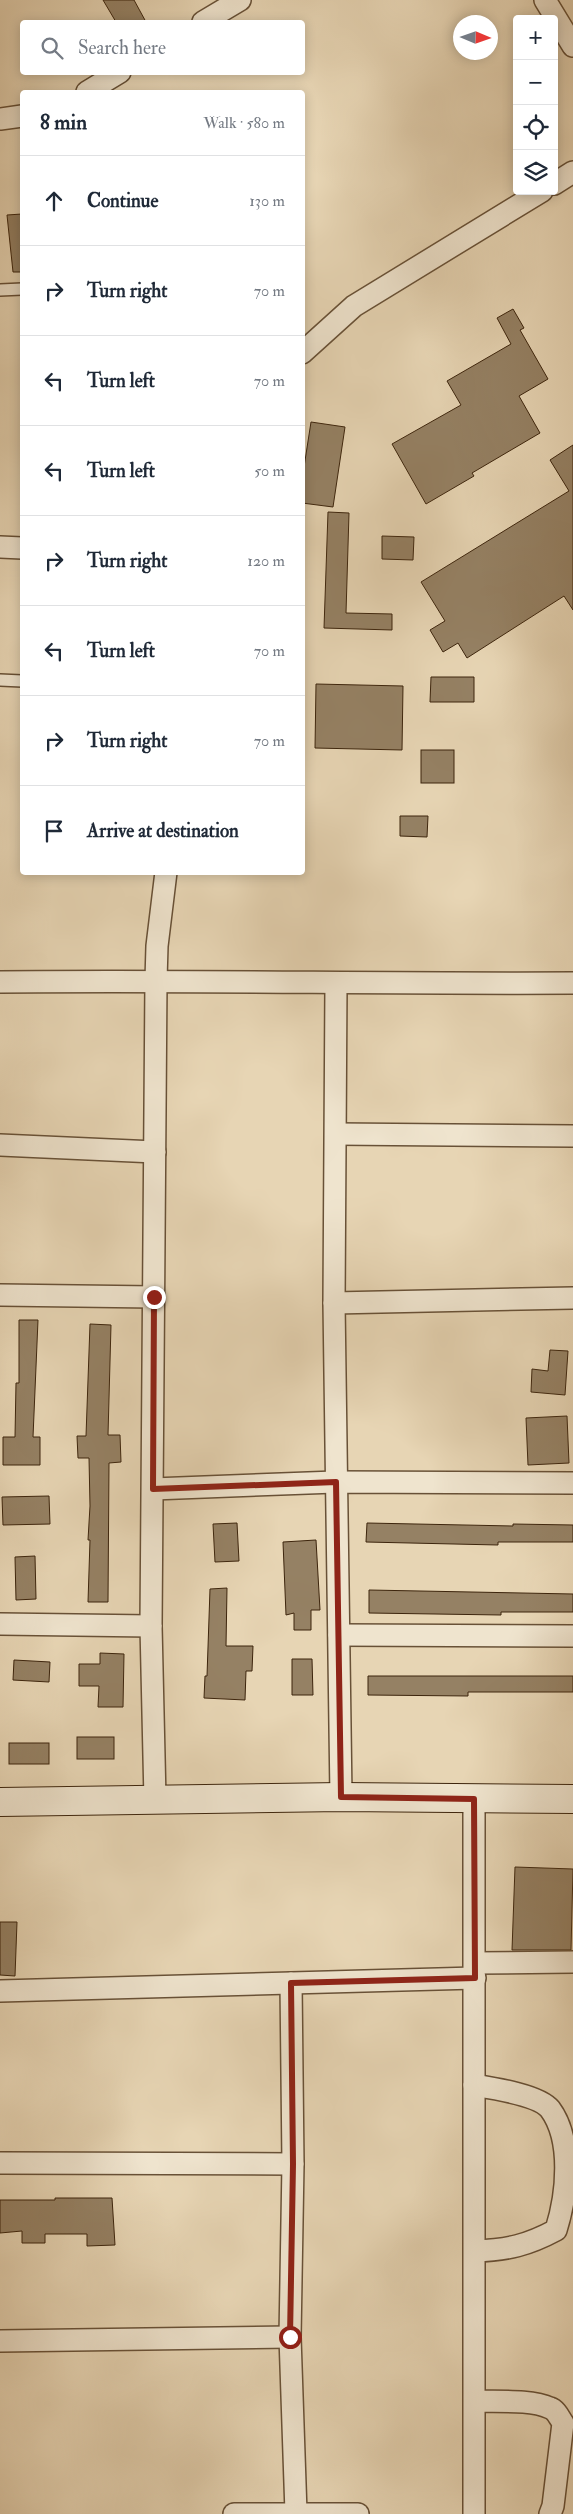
<!DOCTYPE html>
<meta charset="utf-8">
<style>
body{margin:0;font-family:"IM FELL Double Pica",serif;background:#f2f2f3;color:#1f2937}
.controls{position:absolute;right:15px;top:15px;display:grid;overflow:hidden;border-radius:5px;box-shadow:0 2px 12px #0003}
.controls button{width:45px;height:45px;display:grid;place-items:center;padding:0;border:0;border-bottom:1px solid #e0e1e3;background:#fff;color:#1f2937;font:25px sans-serif}
.compass{position:absolute;left:453px;top:15px;width:45px;height:45px;border-radius:50%;background:#fff;box-shadow:0 2px 12px #0003;rotate:92deg}
.stop{position:absolute;width:15px;height:15px;margin:-11px;border:4px solid #8f2418;border-radius:50%;background:#fff}
.stop.end{background:#8f2418;border-color:#fff;box-shadow:0 1px 5px #0008}
.list{margin:0;padding:0;list-style:none}
h2{display:flex;justify-content:space-between;align-items:center;height:65px;margin:0;padding:0 20px;font-size:21px}
h2 small{font-size:16px;font-weight:400;color:#747a83}
.list li{display:grid;grid-template-columns:32px 1fr auto;gap:15px;align-items:center;box-sizing:border-box;height:90px;padding:0 20px;border-top:1px solid #e0e1e3}
.list b{display:block;font-size:19px;white-space:nowrap}
.list em{font-size:16px;font-style:normal;color:#747a83}
.icon{flex:none;width:28px;height:28px;fill:none;stroke:currentColor;stroke-width:2;stroke-linecap:round;stroke-linejoin:round}
.map{position:relative;flex:none;width:573px;height:2514px;overflow:hidden}
.search{position:absolute;background:#fff;box-shadow:0 2px 12px #0003;left:20px;top:20px;width:285px;height:55px;display:flex;align-items:center;gap:12px;box-sizing:border-box;padding:0 18px;border-radius:5px;color:#747a83;font-size:19px}
.panel{position:absolute;background:#fff;box-shadow:0 2px 12px #0003;left:20px;top:90px;width:285px;height:785px;border-radius:5px}
.map>svg:first-child{display:block}
.building{fill:#958164;stroke:#3d250d}
.lines{fill:none;stroke-linecap:round;stroke-linejoin:round}
.lane-casing{stroke:#685137;stroke-width:14}
.street-casing{stroke:#685137;stroke-width:24}
.secondary-casing{stroke:#3d250d;stroke-width:30}
.lane{stroke:#efe4ce;stroke-width:11}
.street{stroke:#efe4ce;stroke-width:21}
.secondary{stroke:#efe4ce;stroke-width:28}
.route{stroke:#8f2418;stroke-width:6}
</style>
<div class="map">
<svg width="573" height="2514" viewBox="0 0 573 2514">
<rect width="100%" height="100%" fill="#e7d5b4"/>
<filter id="stains"><feTurbulence type="fractalNoise" baseFrequency=".004" numOctaves="4"/><feColorMatrix values="0 0 0 0 .2 0 0 0 0 .09 0 0 0 0 .02 0 0 0 .5 -.17"/></filter>
<radialGradient id="worn" r=".72"><stop offset=".6" stop-color="#630" stop-opacity="0"/><stop offset="1" stop-color="#630" stop-opacity=".3"/></radialGradient>
<g class="building">
<path d="M 103,0 L 134,0 L 146,22 L 116,22 Z"/>
<path d="M 22,214 L 22,272 L 13,272 L 7,215 Z"/>
<path d="M 513,309 L 524,328 L 520,330 L 548,379 L 519,396 L 540,433 L 472,473 L 474,476 L 426,504 L 392,444 L 461,405 L 447,381 L 511,344 L 497,318 Z"/>
<path d="M 311,422 L 345,427 L 333,507 L 302,503 L 302,480 Z"/>
<path d="M 573,445 L 573,610 L 564,596 L 467,658 L 458,643 L 443,652 L 430,630 L 445,621 L 421,582 L 569,491 L 550,460 Z"/>
<path d="M 328,512 L 349,513 L 346,613 L 392,614 L 392,630 L 324,628 Z"/>
<path d="M 382,536 L 414,537 L 413,560 L 382,559 Z"/>
<path d="M 431,677 L 474,677 L 474,702 L 430,702 Z"/>
<path d="M 316,684 L 403,686 L 402,750 L 315,748 Z"/>
<rect x="421" y="750" width="33" height="33"/>
<path d="M 400,816 L 428,816 L 427,837 L 400,836 Z"/>
<path d="M 19,1320 L 38,1320 L 33,1437 L 40,1437 L 40,1465 L 3,1465 L 3,1437 L 15,1437 L 16,1383 L 19,1383 Z"/>
<path d="M 90,1324 L 111,1325 L 108,1435 L 120,1435 L 121,1462 L 109,1463 L 108,1602 L 88,1602 L 90,1540 L 88,1540 L 90,1506 L 89,1458 L 78,1458 L 77,1436 L 86,1436 Z"/>
<path d="M 550,1350 L 568,1351 L 565,1395 L 531,1392 L 532,1369 L 548,1371 Z"/>
<path d="M 567,1416 L 569,1463 L 528,1465 L 526,1418 Z"/>
<path d="M 49,1496 L 50,1524 L 3,1525 L 2,1497 Z"/>
<path d="M 237,1523 L 239,1561 L 215,1562 L 213,1524 Z"/>
<path d="M 367,1523 L 513,1526 L 513,1524 L 573,1525 L 573,1542 L 498,1542 L 498,1545 L 366,1542 Z"/>
<path d="M 316,1540 L 320,1610 L 311,1610 L 311,1630 L 294,1630 L 294,1613 L 286,1615 L 283,1542 Z"/>
<path d="M 35,1556 L 36,1599 L 16,1600 L 15,1557 Z"/>
<path d="M 227,1588 L 226,1646 L 253,1646 L 252,1671 L 246,1671 L 245,1700 L 204,1698 L 205,1676 L 207,1676 L 210,1589 Z"/>
<path d="M 369,1590 L 573,1594 L 573,1612 L 501,1612 L 501,1615 L 369,1613 Z"/>
<path d="M 100,1653 L 124,1654 L 123,1707 L 98,1707 L 99,1686 L 79,1686 L 79,1664 L 100,1664 Z"/>
<path d="M 292,1659 L 312,1659 L 313,1695 L 292,1695 Z"/>
<path d="M 14,1660 L 50,1662 L 49,1682 L 13,1680 Z"/>
<path d="M 368,1676 L 573,1676 L 573,1692 L 468,1692 L 468,1696 L 368,1695 Z"/>
<rect x="77" y="1737" width="37" height="22"/>
<rect x="9" y="1743" width="40" height="21"/>
<path d="M 515,1867 L 573,1869 L 571,1950 L 512,1950 Z"/>
<path d="M 0,1922 L 17,1922 L 15,1976 L 0,1975 Z"/>
<path d="M 55,2198 L 112,2198 L 115,2245 L 87,2246 L 87,2234 L 45,2234 L 45,2243 L 22,2243 L 22,2231 L 0,2233 L 0,2200 L 55,2200 Z"/>
</g>
<g class="lines">
<g class="lane-casing">
<g id="lane">
<path d="M 0,290 L 22,289"/>
<path d="M 0,680 L 22,681"/>
</g>
</g>
<g class="street-casing">
<g id="street">
<path d="M 545,0 L 573,46"/>
<path d="M 203,22 L 240,0"/>
<path d="M 87,92 L 120,72"/>
<path d="M 0,119 L 22,116"/>
<path d="M 554,184 L 573,172"/>
<path d="M 302,353 L 354,306 L 542,191"/>
<path d="M 0,547 L 22,548"/>
<path d="M 0,982 C 191,980 382,984 573,983"/>
<path d="M 336,984 L 334,1303 L 341,1797"/>
<path d="M 336,1134 L 573,1136"/>
<path d="M 0,1145 L 155,1152"/>
<path d="M 0,1295 L 154,1297"/>
<path d="M 334,1303 L 573,1298"/>
<path d="M 153,1489 L 335,1482 L 573,1483"/>
<path d="M 0,1624 L 151,1626"/>
<path d="M 339,1635 L 573,1636"/>
<path d="M 474,1799 L 474,2514"/>
<path d="M 155,1800 L 151,1626 L 156,980 L 157,946 L 166,872"/>
<path d="M 475,1963 L 573,1962"/>
<path d="M 291,1983 L 293,2164 L 290,2337 L 296,2513"/>
<path d="M 0,1991 L 475,1978"/>
<path d="M 474,2085 C 492,2088 539,2095 550,2109 C 573,2140 567,2195 556,2230 C 528,2245 508,2250 475,2251"/>
<path d="M 0,2163 L 293,2164"/>
<path d="M 0,2341 L 290,2337"/>
<path d="M 475,2401 C 496,2402 531,2399 550,2408 C 556,2410 559,2417 563,2423 L 553,2506 L 550,2514"/>
<path d="M 234,2514 L 358,2514"/>
</g>
</g>
<g class="secondary-casing">
<path id="secondary" d="M 0,1802 L 341,1797 L 573,1799"/>
</g>
<use href="#lane" class="lane"/>
<use href="#street" class="street"/>
<use href="#secondary" class="secondary"/>
</g>
<g class="lines">
<path class="route" d="M 154,1297 L 153,1489 L 336,1482 L 341,1797 L 474,1799 L 475,1978 L 291,1983 L 293,2164 L 290,2337"/>
</g>
<rect width="100%" height="100%" filter="url(#stains)"/>
<rect width="100%" height="100%" fill="url(#worn)"/>
</svg>
<div class="controls">
<button>+</button>
<button>−</button>
<button><svg class="icon" aria-label="locate" viewBox="0 0 24 24"><circle cx="12" cy="12" r="6"/><path d="M12 2v4M12 18v4M2 12h4M18 12h4"/></svg></button>
<button><svg class="icon" aria-label="layers" viewBox="0 0 24 24"><path d="M12 4l9 5-9 5-9-5zM3 14l9 5 9-5"/></svg></button>
</div>
<svg class="compass" viewBox="-18 -18 36 36"><path d="M0-13l5 13h-10z" fill="#e53935"/><path d="M0 13l5-13h-10z" fill="#747a83"/></svg>
<div class="stop" style="left:290px;top:2337px"></div>
<div class="stop end" style="left:154px;top:1297px"></div>
<div class="search"><svg class="icon" aria-label="search" viewBox="0 0 24 24"><circle cx="10" cy="10" r="6"/><path d="M15 15l6 6"/></svg>Search here</div>
<section class="panel">
<h2>8 min<small>Walk · 580 m</small></h2>
<ul class="list">
<li><svg class="icon" aria-label="ahead" viewBox="0 0 24 24"><path d="M12 20V5M6 11l6-6 6 6"/></svg><div><b>Continue</b></div><em>130 m</em></li>
<li><svg class="icon" aria-label="right" viewBox="0 0 24 24"><path d="M7 20v-9h11M14 6l5 5-5 5"/></svg><div><b>Turn right</b></div><em>70 m</em></li>
<li><svg class="icon" aria-label="left" viewBox="0 0 24 24"><path d="M17 20v-9H6M10 6l-5 5 5 5"/></svg><div><b>Turn left</b></div><em>70 m</em></li>
<li><svg class="icon" aria-label="left" viewBox="0 0 24 24"><path d="M17 20v-9H6M10 6l-5 5 5 5"/></svg><div><b>Turn left</b></div><em>50 m</em></li>
<li><svg class="icon" aria-label="right" viewBox="0 0 24 24"><path d="M7 20v-9h11M14 6l5 5-5 5"/></svg><div><b>Turn right</b></div><em>120 m</em></li>
<li><svg class="icon" aria-label="left" viewBox="0 0 24 24"><path d="M17 20v-9H6M10 6l-5 5 5 5"/></svg><div><b>Turn left</b></div><em>70 m</em></li>
<li><svg class="icon" aria-label="right" viewBox="0 0 24 24"><path d="M7 20v-9h11M14 6l5 5-5 5"/></svg><div><b>Turn right</b></div><em>70 m</em></li>
<li><svg class="icon" aria-label="arrive" viewBox="0 0 24 24"><path d="M6 21V4h12l-3 4 3 4H6"/></svg><div><b>Arrive at destination</b></div></li>
</ul>
</section>
</div>
